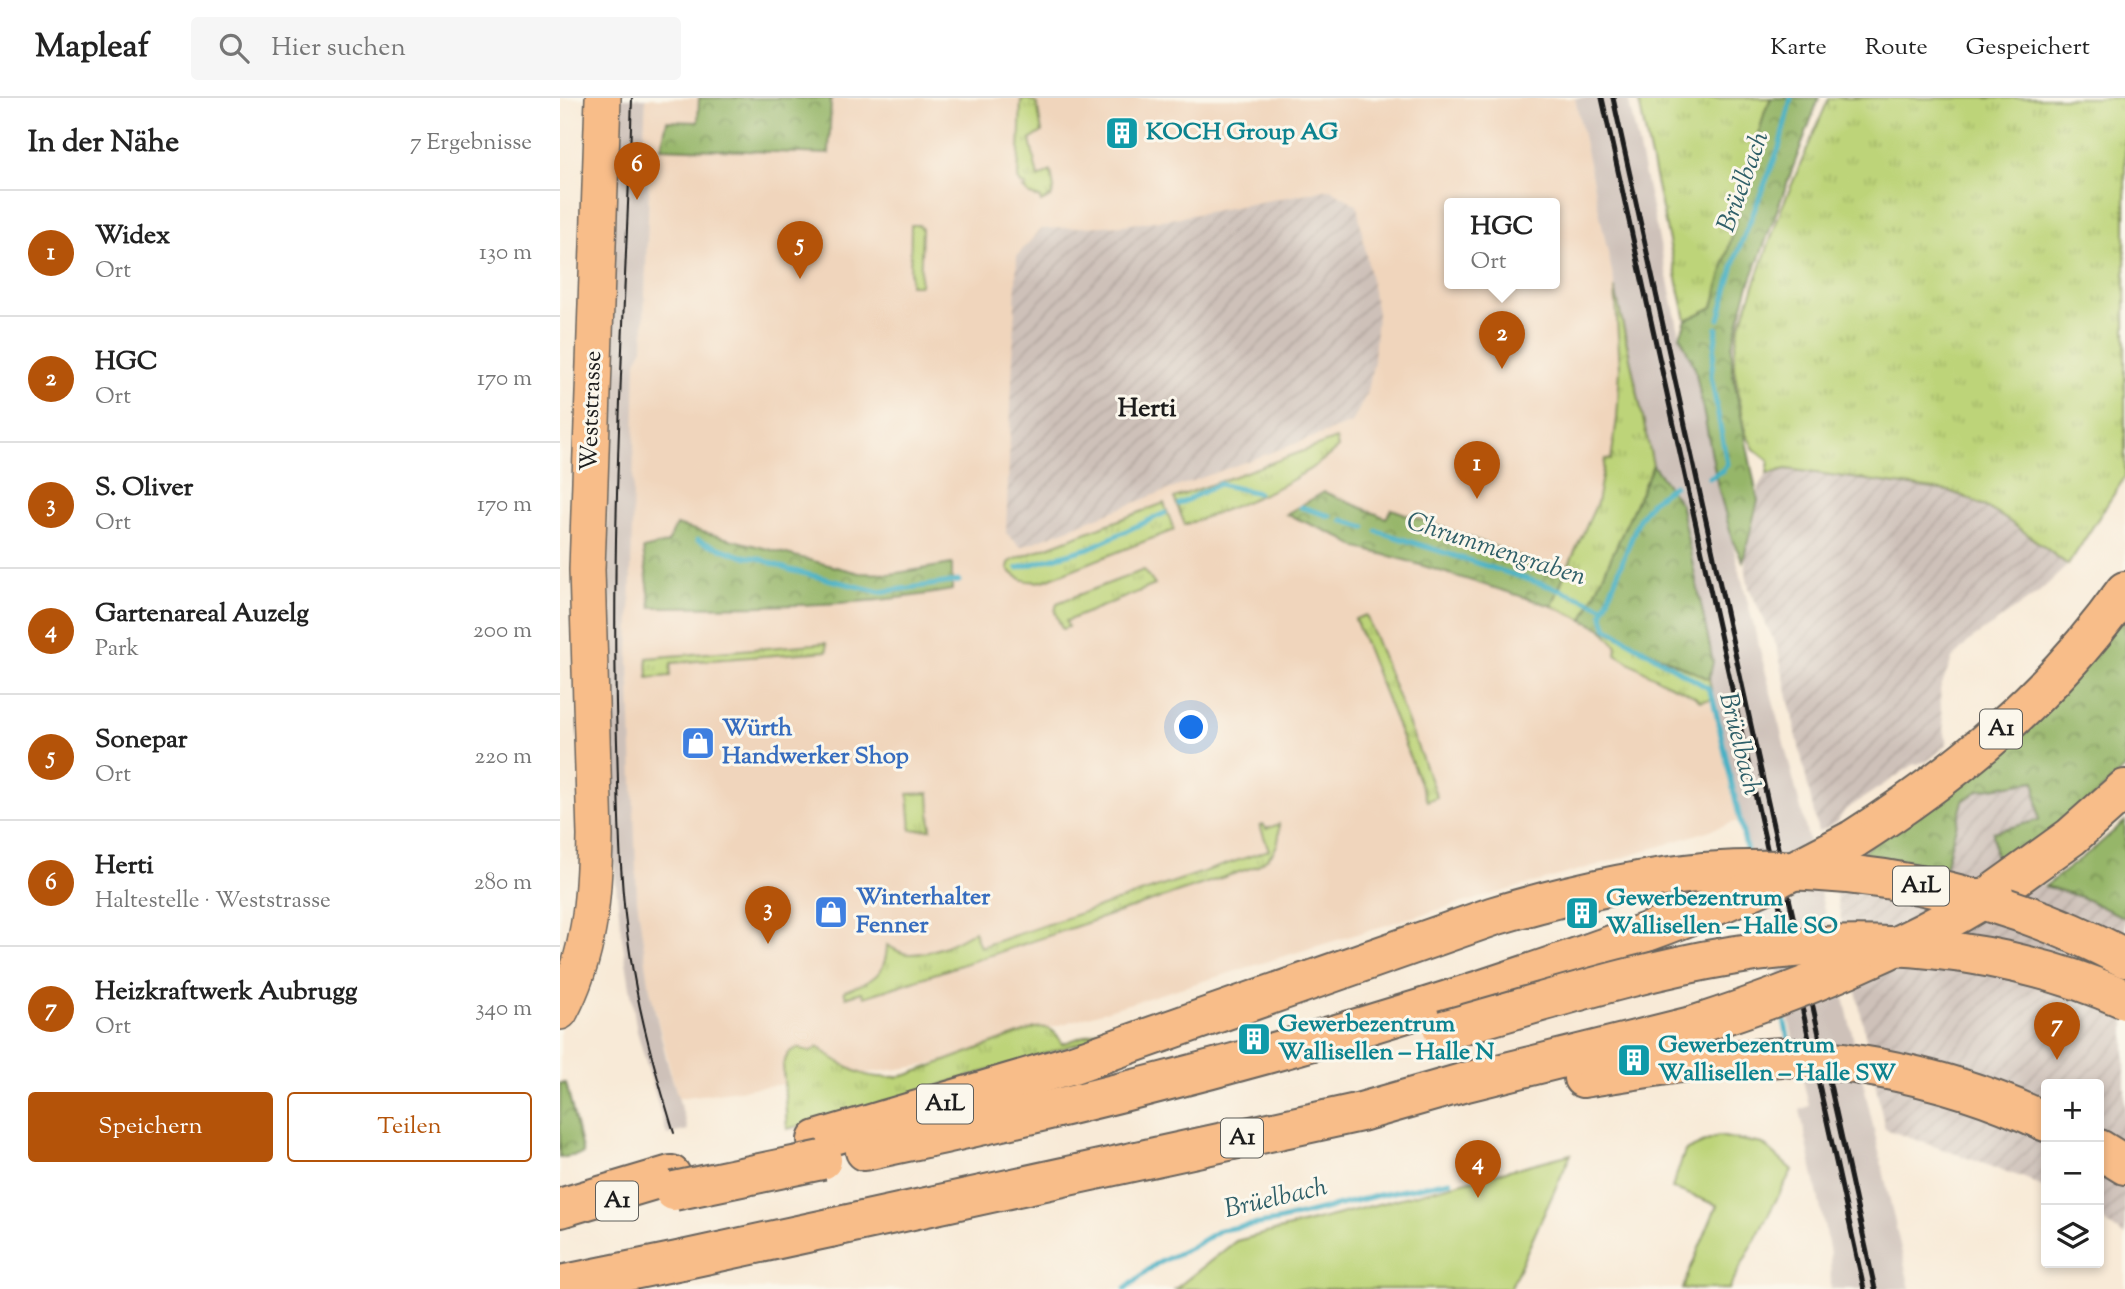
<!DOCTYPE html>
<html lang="de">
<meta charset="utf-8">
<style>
body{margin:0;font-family:"Sorts Mill Goudy",serif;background:#f6f6f6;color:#222}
.controls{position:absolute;right:21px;bottom:21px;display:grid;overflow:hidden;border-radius:7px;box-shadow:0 4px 10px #0003}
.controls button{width:63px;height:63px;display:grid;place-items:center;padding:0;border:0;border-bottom:2px solid #e0e0e0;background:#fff;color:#222;font:35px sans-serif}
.you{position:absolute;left:632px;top:630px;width:24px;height:24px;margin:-18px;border:5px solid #fff;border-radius:50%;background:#1a73e8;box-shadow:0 0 0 10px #1a73e833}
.badge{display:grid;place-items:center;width:46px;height:46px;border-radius:50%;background:#b45309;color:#fff;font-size:23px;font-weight:700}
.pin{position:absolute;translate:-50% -58px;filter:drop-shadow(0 2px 4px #0008)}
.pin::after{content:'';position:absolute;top:37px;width:24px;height:21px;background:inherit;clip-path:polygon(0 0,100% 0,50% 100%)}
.popup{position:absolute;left:884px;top:100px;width:116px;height:91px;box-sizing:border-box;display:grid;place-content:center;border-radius:7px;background:#fff;filter:drop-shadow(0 2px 5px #0005);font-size:23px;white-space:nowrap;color:#767676}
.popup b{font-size:26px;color:#222}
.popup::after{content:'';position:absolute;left:50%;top:100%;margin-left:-14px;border:14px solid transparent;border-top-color:#fff}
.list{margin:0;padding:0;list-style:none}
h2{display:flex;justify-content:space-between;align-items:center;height:91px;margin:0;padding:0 28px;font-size:30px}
h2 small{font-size:23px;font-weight:400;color:#767676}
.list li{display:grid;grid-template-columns:46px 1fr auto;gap:21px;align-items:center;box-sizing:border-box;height:126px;padding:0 28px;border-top:2px solid #e0e0e0}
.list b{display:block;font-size:26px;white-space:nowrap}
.list p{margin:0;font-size:23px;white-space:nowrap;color:#767676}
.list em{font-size:23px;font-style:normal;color:#767676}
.actions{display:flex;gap:14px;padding:21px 28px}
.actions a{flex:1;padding:16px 0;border:2px solid #b45309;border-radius:7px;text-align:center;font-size:24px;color:#b45309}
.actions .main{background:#b45309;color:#fff}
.icon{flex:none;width:38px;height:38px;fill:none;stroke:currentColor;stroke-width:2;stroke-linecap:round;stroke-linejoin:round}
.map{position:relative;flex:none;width:1565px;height:1191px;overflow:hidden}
header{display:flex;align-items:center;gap:42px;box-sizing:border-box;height:98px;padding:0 35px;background:#fff;border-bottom:2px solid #e0e0e0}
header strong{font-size:33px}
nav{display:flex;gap:38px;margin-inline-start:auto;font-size:24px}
.search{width:490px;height:63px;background:#f6f6f6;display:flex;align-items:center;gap:18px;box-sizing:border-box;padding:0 24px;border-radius:7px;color:#767676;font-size:26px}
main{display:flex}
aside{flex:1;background:#fff}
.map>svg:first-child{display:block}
.built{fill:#f0d5bc;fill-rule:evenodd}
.industrial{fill:url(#industrial-furrows)}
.railway{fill:#cec1b9}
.grass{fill:url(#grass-tufts);stroke:#6c784a;stroke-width:2}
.forest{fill:url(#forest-crowns);stroke:#596942;stroke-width:2}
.garden{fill:#bdd479;stroke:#6c784a;stroke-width:2}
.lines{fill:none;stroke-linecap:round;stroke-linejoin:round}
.stream{stroke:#47b1c5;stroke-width:5}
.major-casing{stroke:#69645d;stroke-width:38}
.highway-casing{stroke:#69645d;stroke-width:42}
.major{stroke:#f8bd89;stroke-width:35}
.highway{stroke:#f8bd89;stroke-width:38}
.tram{stroke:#1c1c1c;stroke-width:2}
.rail{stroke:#1c1c1c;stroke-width:5}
.highway-bridge-casing{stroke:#69645d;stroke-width:42;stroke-linecap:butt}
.highway-bridge{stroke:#f8bd89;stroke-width:38}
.labels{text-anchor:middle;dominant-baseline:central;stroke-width:6;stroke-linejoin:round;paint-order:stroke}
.shield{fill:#fbf7ec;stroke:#5f5e5a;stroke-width:2}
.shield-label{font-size:23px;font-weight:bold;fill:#1c1c1c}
.culture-label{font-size:24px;font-weight:bold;fill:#0d838f;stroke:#fbf7ec;text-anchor:start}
.street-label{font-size:24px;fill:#1c1c1c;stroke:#fbf7ec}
.shop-label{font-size:24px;font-weight:bold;fill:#366cbe;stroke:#fbf7ec;text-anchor:start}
.water-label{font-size:26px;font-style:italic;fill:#2f5f68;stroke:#fbf7ec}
.neighbourhood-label{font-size:26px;font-weight:bold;fill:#1c1c1c;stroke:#fbf7ec}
</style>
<header>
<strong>Mapleaf</strong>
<div class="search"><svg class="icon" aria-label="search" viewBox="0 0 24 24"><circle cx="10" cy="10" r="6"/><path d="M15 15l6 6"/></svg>Hier suchen</div>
<nav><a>Karte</a><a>Route</a><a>Gespeichert</a></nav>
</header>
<main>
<aside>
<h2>In der Nähe<small>7 Ergebnisse</small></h2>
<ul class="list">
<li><span class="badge">1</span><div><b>Widex</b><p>Ort</p></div><em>130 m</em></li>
<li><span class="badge">2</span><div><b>HGC</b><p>Ort</p></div><em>170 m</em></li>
<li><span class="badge">3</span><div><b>S. Oliver</b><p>Ort</p></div><em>170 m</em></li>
<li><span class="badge">4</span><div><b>Gartenareal Auzelg</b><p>Park</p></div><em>200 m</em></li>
<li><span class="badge">5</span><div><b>Sonepar</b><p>Ort</p></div><em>220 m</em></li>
<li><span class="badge">6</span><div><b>Herti</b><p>Haltestelle · Weststrasse</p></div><em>280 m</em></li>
<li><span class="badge">7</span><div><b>Heizkraftwerk Aubrugg</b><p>Ort</p></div><em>340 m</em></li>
</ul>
<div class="actions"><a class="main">Speichern</a><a>Teilen</a></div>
</aside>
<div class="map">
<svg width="1565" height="1191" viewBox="0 0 1565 1191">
<defs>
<pattern id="industrial-furrows" width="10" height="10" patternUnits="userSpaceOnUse" patternTransform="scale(1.75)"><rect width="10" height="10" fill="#cec1b9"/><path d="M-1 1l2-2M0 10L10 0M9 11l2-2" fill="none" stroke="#b0a59e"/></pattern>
<pattern id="grass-tufts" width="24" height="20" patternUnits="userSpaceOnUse" patternTransform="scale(1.75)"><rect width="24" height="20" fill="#bdd479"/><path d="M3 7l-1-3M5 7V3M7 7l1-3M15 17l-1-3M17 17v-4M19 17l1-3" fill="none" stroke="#a2b568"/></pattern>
<pattern id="forest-crowns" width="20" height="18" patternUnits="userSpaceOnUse" patternTransform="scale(1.75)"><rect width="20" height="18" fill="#96b669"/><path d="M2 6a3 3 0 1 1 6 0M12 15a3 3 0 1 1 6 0" fill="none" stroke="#7a9356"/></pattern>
</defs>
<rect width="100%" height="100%" fill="#fbf7ec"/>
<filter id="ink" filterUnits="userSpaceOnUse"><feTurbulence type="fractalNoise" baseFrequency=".0143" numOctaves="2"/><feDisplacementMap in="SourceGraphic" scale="14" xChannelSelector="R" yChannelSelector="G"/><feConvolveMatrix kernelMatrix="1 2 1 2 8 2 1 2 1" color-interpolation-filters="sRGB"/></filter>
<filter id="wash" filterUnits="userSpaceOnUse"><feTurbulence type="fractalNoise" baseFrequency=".00686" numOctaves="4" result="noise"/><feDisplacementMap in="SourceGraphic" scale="28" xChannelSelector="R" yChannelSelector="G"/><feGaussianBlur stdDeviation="1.57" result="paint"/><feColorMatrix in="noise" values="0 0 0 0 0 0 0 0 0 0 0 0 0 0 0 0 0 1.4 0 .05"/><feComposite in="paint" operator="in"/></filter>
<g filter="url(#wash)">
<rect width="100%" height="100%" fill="#f8ead7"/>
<path class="built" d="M 86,0 L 1015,0 L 1093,367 L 1023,522 L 1149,581 L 1184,721 L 1073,757 L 846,821 L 368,967 L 118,1000 L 90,891 L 77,801 L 74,731 L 69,561 L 71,408 L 76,263 L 83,250 L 89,92 L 83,57 ZM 890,105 L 995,105 L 995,185 L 890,185 Z"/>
<g class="industrial">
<path d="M 770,91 L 797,107 L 817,215 L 814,263 L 806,297 L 792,325 L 597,396 L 461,449 L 446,435 L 457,158 L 481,131 L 563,127 L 610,121 Z"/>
<path d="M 1226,371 L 1388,393 L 1406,398 L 1426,408 L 1508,467 L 1478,495 L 1409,543 L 1392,561 L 1380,591 L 1381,612 L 1387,647 L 1367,663 L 1353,667 L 1285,712 L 1277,724 L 1258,734 L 1217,549 L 1189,490 L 1186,475 L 1185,458 L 1197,415 L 1199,389 L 1207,376 Z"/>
<path d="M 1476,683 L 1479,722 L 1437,774 L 1521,799 L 1565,820 L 1565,1138 L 1539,1120 L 1539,986 L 1486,986 L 1486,1091 L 1467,1081 L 1325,1031 L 1274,787 L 1296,753 L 1385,769 L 1403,703 L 1419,692 Z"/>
</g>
<g class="railway">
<path d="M 61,0 L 86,0 L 83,57 L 89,92 L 83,250 L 76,263 L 69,561 L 77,801 L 90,891 L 107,963 L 128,1032 L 107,1037 L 77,933 L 61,832 L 53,760 L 46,354 L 55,93 Z"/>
<path d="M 1015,0 L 1068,0 L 1120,238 L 1135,270 L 1158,389 L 1244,723 L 1350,1191 L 1271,1191 L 1270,1155 L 1240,1012 L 1249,1008 L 1149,581 L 1153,564 L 1120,405 L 1093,367 Z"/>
</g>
<g class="grass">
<path d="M 1078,0 L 1211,0 L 1205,13 L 1153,209 L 1126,222 Z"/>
<path d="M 1269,0 L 1565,0 L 1565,379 L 1508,467 C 1471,440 1433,406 1388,393 L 1226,371 L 1207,376 L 1209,363 L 1194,351 L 1186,336 L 1174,270 L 1175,250 L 1179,230 L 1222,109 Z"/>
<path d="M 468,1 L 477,6 L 482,34 L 470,42 L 478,80 L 491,73 L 494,92 L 491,99 L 481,104 L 480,100 L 470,97 L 463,90 L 466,90 L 466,87 L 461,86 L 458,81 L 461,2 Z"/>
<path d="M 351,127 L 359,127 L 362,131 L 360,187 L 350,187 Z"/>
<path d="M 1055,190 L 1093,367 L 1023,522 L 992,508 L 1005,475 L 1037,405 L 1045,361 L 1051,362 L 1057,321 L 1060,270 Z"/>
<path d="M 776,341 L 778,350 C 734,389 679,406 625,427 L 614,400 Z"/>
<path d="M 604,405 L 614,432 L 483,483 C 468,485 458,482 448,471 L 449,465 L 453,462 Z"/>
<path d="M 584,472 L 595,487 L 506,523 L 508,529 L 502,531 L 495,514 L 497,505 Z"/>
<path d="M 806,517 L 877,699 L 867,703 L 795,521 Z"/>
<path d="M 1042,531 L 1149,581 L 1153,601 L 1140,603 C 1130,593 1118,591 1106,585 C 1088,576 1072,566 1056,556 L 1057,548 Z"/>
<path d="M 266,545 L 267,553 L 111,565 L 110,578 L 88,580 L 87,560 Z"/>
<path d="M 369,695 L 371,731 L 351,732 L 348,696 Z"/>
<path d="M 719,726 C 721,747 714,757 697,768 L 326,892 L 304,899 L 302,894 L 286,899 L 284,893 C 311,883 326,879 327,847 C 334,851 341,856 349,856 C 370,857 397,844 414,833 L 420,849 L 709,752 L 700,728 L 704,727 L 706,731 Z"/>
<path d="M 601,911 L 557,934 L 267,1021 L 227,1031 L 223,966 L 229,954 L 239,950 L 251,954 L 258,949 C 289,972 307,985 347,977 L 475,930 C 490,928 496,933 502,946 Z"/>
</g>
<g class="forest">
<path d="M 139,0 L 271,0 L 269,56 L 101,50 L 107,23 L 138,24 Z"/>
<path d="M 1211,0 L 1259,0 L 1188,190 L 1172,248 L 1172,272 L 1198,403 L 1183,463 L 1173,444 L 1158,389 L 1135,270 L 1120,238 L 1126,222 L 1153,209 L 1205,13 Z"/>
<path d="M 1093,367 L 1120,405 L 1153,564 L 1149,581 L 1023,522 Z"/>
<path d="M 764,394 L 826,420 L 832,411 L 1005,475 L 992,508 L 841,461 L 798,450 L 778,438 L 726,416 Z"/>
<path d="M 116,427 L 299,475 L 331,476 L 392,466 L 392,492 C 293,510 192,508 91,509 L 83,451 L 108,445 Z"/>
<path d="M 1565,515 L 1565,670 L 1508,723 L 1437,774 L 1433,734 L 1479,722 L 1475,683 L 1419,692 L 1403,703 L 1385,769 L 1301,756 Z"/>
<path d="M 1565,723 L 1565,820 L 1521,799 L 1485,788 L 1537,748 Z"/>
<path d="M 0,985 L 6,985 L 23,1056 L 0,1060 Z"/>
</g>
<g class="garden">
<path d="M 1158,1038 L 1203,1046 L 1232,1072 L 1169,1191 L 1122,1191 L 1157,1107 L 1112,1090 L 1125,1053 Z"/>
<path d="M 1011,1056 L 950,1191 L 615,1191 L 676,1143 Z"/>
</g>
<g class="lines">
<g class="stream">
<path d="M 1159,221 L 1177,156 L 1219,50 L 1231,0"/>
<path d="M 1149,380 L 1163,372 L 1167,366 L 1151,278 L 1157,230"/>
<path d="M 1114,387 L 1091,404 L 1079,421 L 1042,516 L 1047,530 L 1148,590 L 1153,601 L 1188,758"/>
<path d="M 619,406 L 659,386 L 698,395"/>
<path d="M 741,409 L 770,418"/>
<path d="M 782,422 L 805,429"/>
<path d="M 817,433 L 998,491 L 1044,509"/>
<path d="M 137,442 L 182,458 L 198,460 L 230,472 L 320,494 L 399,483"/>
<path d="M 458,470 L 529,450 L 605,415"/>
<path d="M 1198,805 L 1206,840"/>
<path d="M 1222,911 L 1229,945"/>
<path d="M 565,1191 L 596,1166 L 630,1150 L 660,1132 L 717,1123 L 819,1097 L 890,1083"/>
</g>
</g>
</g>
<g filter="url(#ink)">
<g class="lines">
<g class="major-casing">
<path id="major" d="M 0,914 C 30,859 34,799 35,738 L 27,472 L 43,0"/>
</g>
<g class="highway-casing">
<g id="highway">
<path d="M 1292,742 C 1399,674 1491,597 1565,493"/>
<path d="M 1436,793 L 1511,739 L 1565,691"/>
<path d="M 1318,970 C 1377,981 1432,998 1486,1024"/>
<path d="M 1023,980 L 1120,965 L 1223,959"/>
<path d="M 257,1042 L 513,966 L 934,818 C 1004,797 1072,781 1144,774"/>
<path d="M 1539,1051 L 1565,1067"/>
<path d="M 305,1053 C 593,993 878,916 1153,809"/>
<path d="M 0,1110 L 111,1077"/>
<path d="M 270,1130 L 801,1014 L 902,985 L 1132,928"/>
<path d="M 0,1187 L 122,1162"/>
</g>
</g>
<use href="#major" class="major"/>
<use href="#highway" class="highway"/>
<path class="tram" d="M 72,0 C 65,215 50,430 57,645 C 59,715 59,786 70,855 C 79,917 96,976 114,1035"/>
<g class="rail">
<path d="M 1042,0 L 1304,1191"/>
<path d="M 1053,0 L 1315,1191"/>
</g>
<g class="highway-bridge-casing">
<g id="highway-bridge">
<path d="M 1144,774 C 1289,763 1437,792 1565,860"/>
<path d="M 1153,809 L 1213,783 L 1292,742"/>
<path d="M 1132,928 C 1240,893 1337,854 1434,795"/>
<path d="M 883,932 C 978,906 1073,874 1170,858 C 1302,836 1442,847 1565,901"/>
<path d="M 1223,959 L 1283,964 L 1318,970"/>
<path d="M 114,1093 L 262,1062"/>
<path d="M 122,1162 L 270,1130"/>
</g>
</g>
<use href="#highway-bridge" class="highway-bridge"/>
</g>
</g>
<defs>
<g id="building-square" transform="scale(1.75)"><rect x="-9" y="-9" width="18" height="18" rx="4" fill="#0f9aa8" stroke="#fbf7ec"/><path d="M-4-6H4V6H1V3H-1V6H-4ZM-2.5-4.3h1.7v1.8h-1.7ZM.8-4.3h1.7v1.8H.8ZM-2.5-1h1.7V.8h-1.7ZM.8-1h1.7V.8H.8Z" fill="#fff"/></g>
<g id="shop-square" transform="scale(1.75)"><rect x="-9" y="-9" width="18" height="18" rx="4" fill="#3f7fe0" stroke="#fbf7ec"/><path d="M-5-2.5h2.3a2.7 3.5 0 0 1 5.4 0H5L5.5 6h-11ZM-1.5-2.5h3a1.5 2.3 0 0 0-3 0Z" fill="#fff"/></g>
</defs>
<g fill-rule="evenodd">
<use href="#building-square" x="562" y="35"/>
<use href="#shop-square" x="138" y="645"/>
<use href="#shop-square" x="271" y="814"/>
<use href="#building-square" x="1022" y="815"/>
<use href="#building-square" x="694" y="941"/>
<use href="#building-square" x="1074" y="962"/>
</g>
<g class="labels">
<g class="shield">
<rect x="1420" y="611.5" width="42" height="39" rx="5"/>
<rect x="1333" y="768.5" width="56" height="39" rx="5"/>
<rect x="357" y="986.5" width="56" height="39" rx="5"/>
<rect x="661" y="1020.5" width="42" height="39" rx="5"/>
<rect x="36" y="1083.5" width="42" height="39" rx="5"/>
</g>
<g class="shield-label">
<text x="1441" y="631">A1</text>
<text x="1361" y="788">A1L</text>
<text x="385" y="1006">A1L</text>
<text x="682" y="1040">A1</text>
<text x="57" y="1103">A1</text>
</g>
<g class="culture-label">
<text x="586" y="35">KOCH Group AG</text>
<text x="1046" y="801">Gewerbezentrum<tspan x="1046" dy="28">Wallisellen – Halle SO</tspan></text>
<text x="718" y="927">Gewerbezentrum<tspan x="718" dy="28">Wallisellen – Halle N</tspan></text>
<text x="1098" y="948">Gewerbezentrum<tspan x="1098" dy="28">Wallisellen – Halle SW</tspan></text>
</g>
<g class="street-label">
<text transform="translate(32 313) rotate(-88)">Weststrasse</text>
</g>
<g class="shop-label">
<text x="162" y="631">Würth<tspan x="162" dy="28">Handwerker Shop</tspan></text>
<text x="296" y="800">Winterhalter<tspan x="296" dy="28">Fenner</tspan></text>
</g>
<g class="water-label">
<text transform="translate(1184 84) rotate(-70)">Brüelbach</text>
<text transform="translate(936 452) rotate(18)">Chrummengraben</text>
<text transform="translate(1179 646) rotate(76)">Brüelbach</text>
<text transform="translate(716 1101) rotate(-13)">Brüelbach</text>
</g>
<g class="neighbourhood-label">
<text x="587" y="311">Herti</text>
</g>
</g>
</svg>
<div class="controls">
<button>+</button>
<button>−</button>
<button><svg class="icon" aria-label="layers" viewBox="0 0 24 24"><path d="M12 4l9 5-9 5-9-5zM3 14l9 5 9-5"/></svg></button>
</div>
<div class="you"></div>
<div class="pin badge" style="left:917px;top:401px">1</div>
<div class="pin badge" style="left:942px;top:271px">2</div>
<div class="popup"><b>HGC</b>Ort</div>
<div class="pin badge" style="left:208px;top:846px">3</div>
<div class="pin badge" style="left:918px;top:1100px">4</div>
<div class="pin badge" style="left:240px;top:181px">5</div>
<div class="pin badge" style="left:77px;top:102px">6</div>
<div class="pin badge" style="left:1497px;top:962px">7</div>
</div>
</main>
